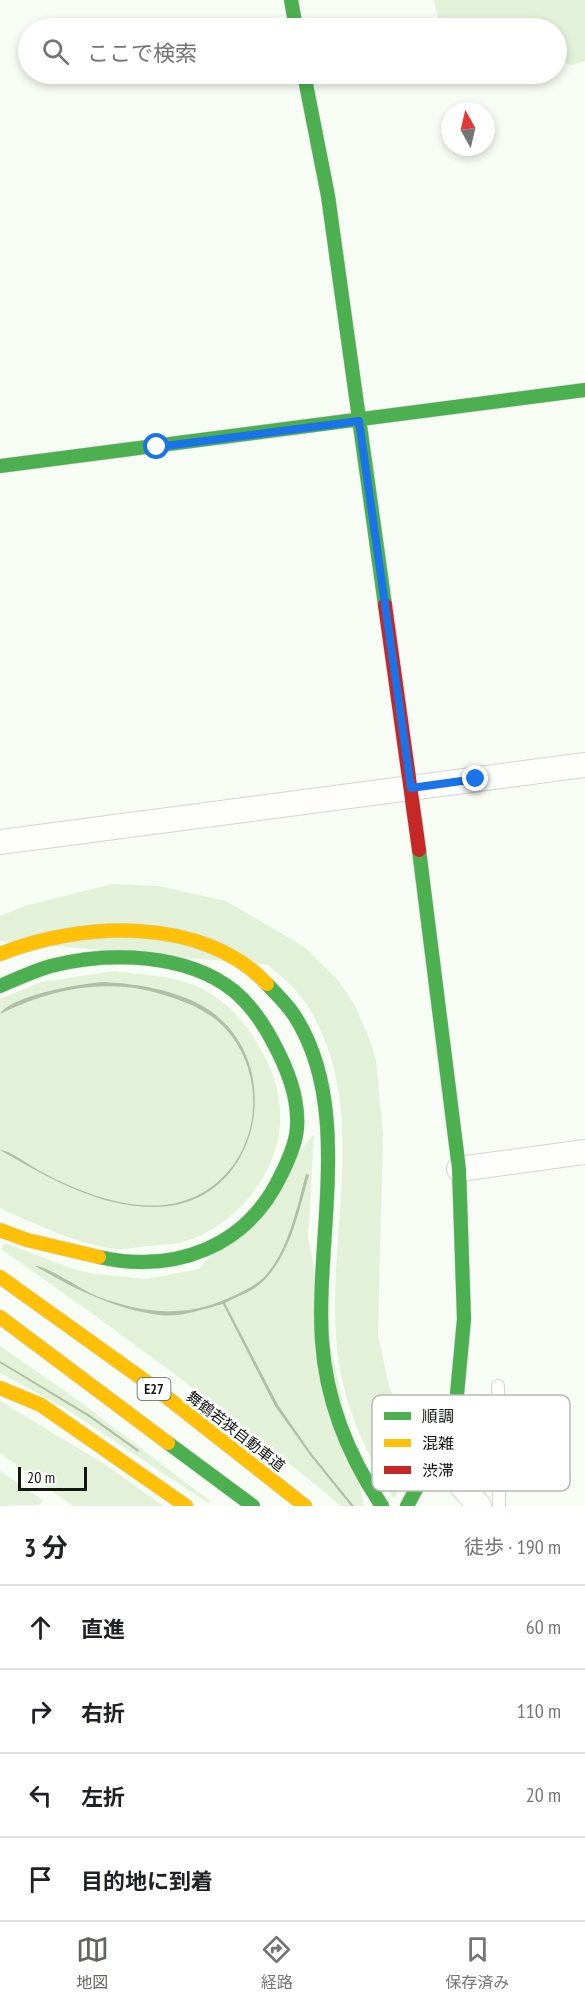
<!DOCTYPE html>
<html lang="ja">
<meta charset="utf-8">
<style>
body{margin:0;font-family:"PT Sans Narrow","Noto Sans JP",sans-serif;background:#f2f2f2;color:#202124}
.compass{position:absolute;left:441px;top:102px;width:54px;height:54px;border-radius:50%;background:#fff;box-shadow:0 3px 9px #0003;rotate:352deg}
.scale{position:absolute;left:18px;bottom:15px;width:69px;box-sizing:border-box;padding-left:6px;border:3px solid #121510;border-top:0;font-size:16px;line-height:21px;white-space:nowrap;color:#121510;-webkit-text-stroke:4px #fff;paint-order:stroke}
.stop{position:absolute;width:18px;height:18px;margin:-14px;border:4px solid #1a73e8;border-radius:50%;background:#fff}
.stop.end{background:#1a73e8;border-color:#fff;box-shadow:0 2px 6px #0008}
.list{margin:0;padding:0;list-style:none}
h2{display:flex;justify-content:space-between;align-items:center;height:78px;margin:0;padding:0 24px;font-size:26px}
h2 small{font-size:20px;font-weight:400;color:#757577}
.list li{display:grid;grid-template-columns:39px 1fr auto;gap:18px;align-items:center;box-sizing:border-box;height:84px;padding:0 24px;border-top:2px solid #e0e0e0}
.list b{display:block;font-size:22px;white-space:nowrap}
.list em{font-size:20px;font-style:normal;color:#757577}
.icon{flex:none;width:33px;height:33px;fill:none;stroke:currentColor;stroke-width:2;stroke-linecap:round;stroke-linejoin:round}
.map{position:relative;flex:none;width:585px;height:1506px;overflow:hidden}
.search{position:absolute;background:#fff;box-shadow:0 3px 9px #0003;left:18px;right:18px;top:18px;height:66px;display:flex;align-items:center;gap:15px;box-sizing:border-box;padding:0 21px;border-radius:33px;color:#757577;font-size:22px}
.sheet{height:414px;background:#fff}
nav{display:flex;justify-content:space-around;align-items:center;box-sizing:border-box;height:84px;border-top:2px solid #e0e0e0;background:#fff;font-size:16px;color:#757577}
nav a{display:grid;justify-items:center;gap:3px}
nav .on{color:#626660}
.map>svg:first-child{display:block}
.green{fill:#e3f1d9}
.water{fill:#b0c0a5}
.lines{fill:none;stroke-linecap:round;stroke-linejoin:round}
.lane-casing{stroke:#d2d6d0;stroke-width:14}
.street-casing{stroke:#d2d6d0;stroke-width:26}
.fast-casing{stroke:#d2d6d0;stroke-width:15}
.slow-casing{stroke:#d2d6d0;stroke-width:15}
.jam-casing{stroke:#d2d6d0;stroke-width:15}
.lane{stroke:#fefffd;stroke-width:12}
.street{stroke:#fefffd;stroke-width:24}
.fast{stroke:#4caf50;stroke-width:14}
.slow{stroke:#ffc107;stroke-width:14}
.jam{stroke:#c62828;stroke-width:14}
.route{stroke:#1a73e8;stroke-width:8}
.labels{text-anchor:middle;dominant-baseline:central;stroke-width:6;stroke-linejoin:round;paint-order:stroke}
.shield{fill:#fff;stroke:#595b58;stroke-width:1.5}
.shield-label{font-size:14px;font-weight:bold;fill:#121510}
.street-label{font-size:15px;fill:#121510;stroke:#fff}
.key{fill:#fff;stroke:#b8b9b7;stroke-width:1.5}
.key-label{font-size:16px;fill:#121510}
</style>
<div class="map">
<svg width="585" height="1506" viewBox="0 0 585 1506">
<rect width="100%" height="100%" fill="#f7fcf4"/>
<g class="green">
<path d="M 434,0 L 585,0 L 585,61 L 572,65 L 557,61 L 556,28 L 440,28 Z"/>
<path d="M 112,884 L 159,886 L 226,901 L 303,946 L 339,981 L 355,1006 L 371,1043 L 376,1061 L 383,1133 L 378,1335 L 389,1386 L 414,1447 L 410,1464 L 394,1499 C 366,1453 346,1411 338,1357 C 323,1242 373,1114 309,1008 C 299,991 283,978 268,965 L 0,941 L 0,916 L 25,906 Z"/>
<path d="M 115,971 C 139,975 168,975 191,984 C 218,994 240,1015 255,1040 C 270,1063 280,1088 280,1116 C 282,1172 233,1230 179,1243 C 169,1245 158,1245 147,1246 C 137,1247 125,1250 116,1249 C 79,1245 33,1223 0,1208 L 0,999 L 41,982 Z"/>
<path d="M 314,1134 L 308,1238 L 364,1506 L 341,1506 C 232,1414 118,1331 1,1249 L 5,1243 L 73,1269 L 95,1274 L 147,1279 L 199,1269 Z"/>
<path d="M 0,1346 L 79,1401 L 210,1501 L 208,1503 L 68,1410 L 0,1373 Z"/>
<path d="M 0,1401 L 109,1467 L 163,1506 L 73,1506 L 0,1453 Z"/>
<path d="M 0,1471 L 43,1500 L 39,1505 L 0,1506 Z"/>
</g>
<g class="water">
<path d="M 105,982 C 138,984 177,990 206,1008 C 290,1061 261,1207 155,1207 C 97,1207 49,1178 0,1150 C 10,1150 30,1166 42,1172 C 77,1191 123,1209 164,1205 C 246,1196 279,1099 231,1035 C 217,1017 200,1008 179,1000 C 117,976 59,985 0,1014 C 12,995 83,983 105,982 Z"/>
<path d="M 306,1174 L 309,1175 C 298,1213 289,1263 255,1288 C 246,1294 235,1297 225,1303 L 278,1405 L 311,1453 L 354,1506 L 351,1506 L 310,1455 L 275,1406 L 223,1304 C 202,1309 181,1318 159,1315 C 114,1309 73,1288 35,1266 C 46,1265 83,1291 99,1297 C 146,1314 185,1318 231,1297 C 244,1291 256,1286 266,1275 C 289,1249 297,1207 306,1174 Z"/>
<path d="M 0,1361 L 90,1415 L 139,1450 L 138,1452 L 89,1417 L 0,1363 Z"/>
</g>
<g class="lines">
<g class="lane-casing">
<path id="lane" d="M 498,1386 L 499,1506"/>
</g>
<g class="street-casing">
<g id="street">
<path d="M 0,842 L 585,765"/>
<path d="M 459,1169 L 585,1152"/>
<path d="M 434,1453 L 479,1506"/>
</g>
</g>
<g class="fast-casing">
<g id="fast">
<path d="M 291,0 L 296,28"/>
<path d="M 304,74 L 328,196 L 385,605"/>
<path d="M 0,466 L 585,390"/>
<path d="M 267,984 C 276,994 287,1004 294,1015 C 354,1106 315,1239 322,1341 C 326,1401 349,1457 382,1506"/>
<path d="M 0,986 C 17,979 33,971 51,966 C 108,951 187,953 234,991 C 251,1005 263,1023 273,1042 C 287,1068 299,1097 297,1128 C 296,1144 288,1161 281,1175 C 247,1247 175,1274 99,1257"/>
<path d="M 168,1443 L 253,1506"/>
<path d="M 407,1506 L 455,1416 L 464,1319 L 459,1169 L 419,850"/>
</g>
</g>
<g class="slow-casing">
<g id="slow">
<path d="M 0,954 C 79,922 203,915 267,984"/>
<path d="M 0,1230 L 27,1240 L 99,1257"/>
<path d="M 0,1277 L 155,1388 L 305,1506"/>
<path d="M 0,1317 L 168,1443"/>
<path d="M 0,1388 L 41,1405 L 186,1506"/>
</g>
</g>
<g class="jam-casing">
<path id="jam" d="M 385,605 L 419,850"/>
</g>
<use href="#lane" class="lane"/>
<use href="#street" class="street"/>
<use href="#fast" class="fast"/>
<use href="#slow" class="slow"/>
<use href="#jam" class="jam"/>
</g>
<g class="lines">
<path class="route" d="M 157,447 L 359,421 L 411,788 L 476,779"/>
</g>
<g class="labels">
<rect class="shield" x="137.5" y="1378" width="33" height="22" rx="4.5"/>
<g class="shield-label">
<text x="154" y="1389">E27</text>
</g>
<g class="street-label">
<text transform="translate(236 1431) rotate(38)">舞鶴若狭自動車道</text>
</g>
</g>
<rect x="372" y="1395" width="198" height="96" rx="9" class="key"/>
<rect x="384" y="1412" width="27" height="8" fill="#4caf50"/>
<rect x="384" y="1439" width="27" height="8" fill="#ffc107"/>
<rect x="384" y="1466" width="27" height="8" fill="#c62828"/>
<g class="key-label">
<text x="422" y="1422">順調</text>
<text x="422" y="1449">混雑</text>
<text x="422" y="1476">渋滞</text>
</g>
</svg>
<svg class="compass" viewBox="-18 -18 36 36"><path d="M0-13l5 13h-10z" fill="#e53935"/><path d="M0 13l5-13h-10z" fill="#757577"/></svg>
<div class="scale">20 m</div>
<div class="stop" style="left:157px;top:447px"></div>
<div class="stop end" style="left:476px;top:779px"></div>
<div class="search"><svg class="icon" aria-label="search" viewBox="0 0 24 24"><circle cx="10" cy="10" r="6"/><path d="M15 15l6 6"/></svg>ここで検索</div>
</div>
<section class="sheet">
<h2>3 分<small>徒歩 · 190 m</small></h2>
<ul class="list">
<li><svg class="icon" aria-label="ahead" viewBox="0 0 24 24"><path d="M12 20V5M6 11l6-6 6 6"/></svg><div><b>直進</b></div><em>60 m</em></li>
<li><svg class="icon" aria-label="right" viewBox="0 0 24 24"><path d="M7 20v-9h11M14 6l5 5-5 5"/></svg><div><b>右折</b></div><em>110 m</em></li>
<li><svg class="icon" aria-label="left" viewBox="0 0 24 24"><path d="M17 20v-9H6M10 6l-5 5 5 5"/></svg><div><b>左折</b></div><em>20 m</em></li>
<li><svg class="icon" aria-label="arrive" viewBox="0 0 24 24"><path d="M6 21V4h12l-3 4 3 4H6"/></svg><div><b>目的地に到着</b></div></li>
</ul>
</section>
<nav>
<a class="on"><svg class="icon" aria-label="map" viewBox="0 0 24 24"><path d="M3 6l6-2 6 2 6-2v14l-6 2-6-2-6 2zM9 4v14M15 6v14"/></svg>地図</a>
<a><svg class="icon" aria-label="directions" viewBox="0 0 24 24"><path d="M12 3l9 9-9 9-9-9zM9 14v-3h6M13 9l2 2-2 2"/></svg>経路</a>
<a><svg class="icon" aria-label="saved" viewBox="0 0 24 24"><path d="M7 4h10v16l-5-4-5 4z"/></svg>保存済み</a>
</nav>
